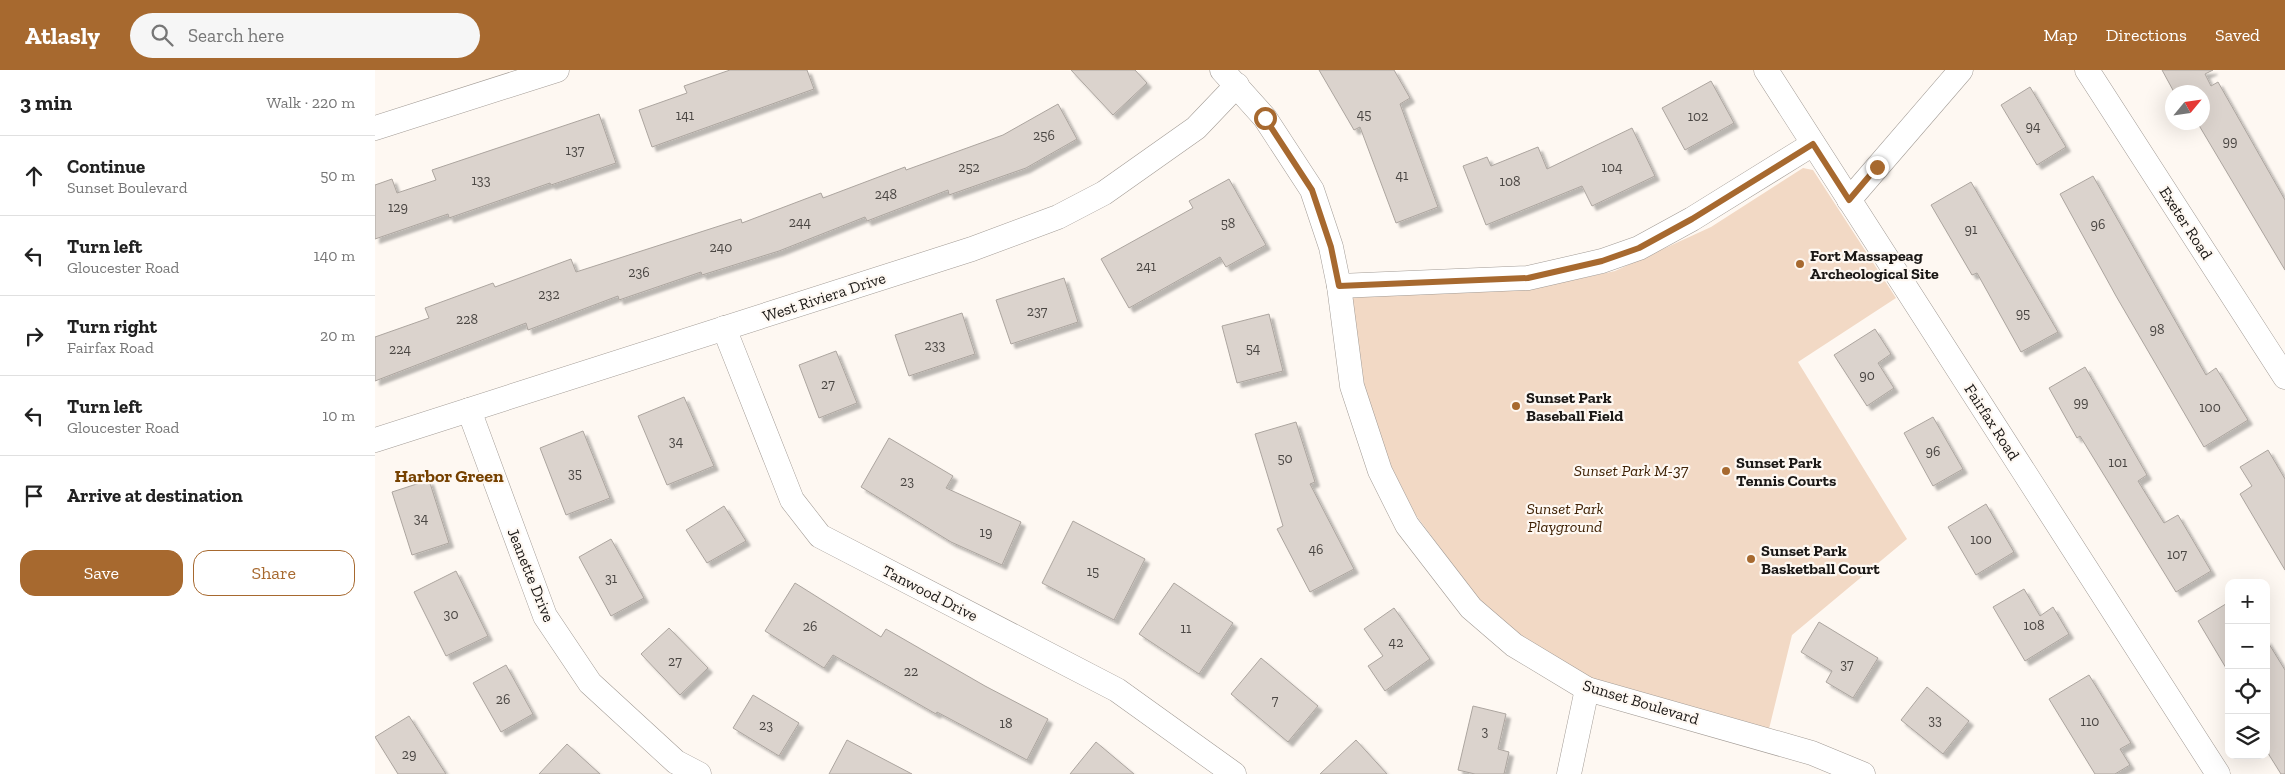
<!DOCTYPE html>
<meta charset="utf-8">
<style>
body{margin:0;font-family:"Zilla Slab",serif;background:#f6f6f6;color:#222}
.controls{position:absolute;right:15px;bottom:15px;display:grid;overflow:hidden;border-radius:10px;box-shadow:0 5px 20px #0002}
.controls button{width:45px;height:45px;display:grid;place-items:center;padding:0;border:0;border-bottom:1px solid #e0e0e0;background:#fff;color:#222;font:25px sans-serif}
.compass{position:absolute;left:1790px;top:15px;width:45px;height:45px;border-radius:50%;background:#fff;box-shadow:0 5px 20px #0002;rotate:61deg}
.stop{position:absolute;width:15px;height:15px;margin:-11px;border:4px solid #a7692f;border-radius:50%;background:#fff}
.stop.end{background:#a7692f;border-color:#fff;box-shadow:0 1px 5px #0008}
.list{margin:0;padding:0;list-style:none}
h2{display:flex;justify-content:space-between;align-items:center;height:65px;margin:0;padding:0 20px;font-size:21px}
h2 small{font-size:16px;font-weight:400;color:#767676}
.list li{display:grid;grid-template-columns:32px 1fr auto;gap:15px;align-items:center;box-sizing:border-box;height:80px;padding:0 20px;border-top:1px solid #e0e0e0}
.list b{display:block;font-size:19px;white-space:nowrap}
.list p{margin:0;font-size:16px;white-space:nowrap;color:#767676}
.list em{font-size:16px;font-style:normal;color:#767676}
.actions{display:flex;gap:10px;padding:15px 20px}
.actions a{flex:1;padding:11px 0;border:1px solid #a7692f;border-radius:15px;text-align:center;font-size:18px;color:#a7692f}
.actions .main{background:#a7692f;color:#fff}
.icon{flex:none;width:28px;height:28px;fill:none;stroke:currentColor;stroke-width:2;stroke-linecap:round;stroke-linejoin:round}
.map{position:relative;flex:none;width:1910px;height:704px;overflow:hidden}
header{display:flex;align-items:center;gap:30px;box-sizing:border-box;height:70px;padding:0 25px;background:#a7692f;color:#fff}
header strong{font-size:24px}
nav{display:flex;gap:28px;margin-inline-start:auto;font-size:18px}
.search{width:350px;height:45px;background:#f6f6f6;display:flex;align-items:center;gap:12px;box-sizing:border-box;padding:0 18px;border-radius:28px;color:#767676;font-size:19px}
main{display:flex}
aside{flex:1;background:#fff}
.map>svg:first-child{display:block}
.green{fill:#f2d9c5}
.building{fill:#dbd3cd;stroke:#aca59f;filter:url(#shadow)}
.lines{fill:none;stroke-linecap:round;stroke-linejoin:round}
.minor-casing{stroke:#a29b95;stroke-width:25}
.minor{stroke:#fff;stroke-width:24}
.route{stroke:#a7692f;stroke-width:6}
.poi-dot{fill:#a7692f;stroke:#fef8f2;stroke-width:2}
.labels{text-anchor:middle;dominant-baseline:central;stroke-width:4.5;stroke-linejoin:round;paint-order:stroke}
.number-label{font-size:14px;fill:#4a4643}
.street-label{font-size:16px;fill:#1a1715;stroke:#fef8f2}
.poi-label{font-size:16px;font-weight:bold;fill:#1a1715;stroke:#fef8f2;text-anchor:start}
.park-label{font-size:16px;font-style:italic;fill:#3f2104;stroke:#fef8f2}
.neighbourhood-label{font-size:18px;font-weight:bold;fill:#764100;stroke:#fef8f2}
</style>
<header>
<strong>Atlasly</strong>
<div class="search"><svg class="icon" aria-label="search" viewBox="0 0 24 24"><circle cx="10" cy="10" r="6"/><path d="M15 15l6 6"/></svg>Search here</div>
<nav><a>Map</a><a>Directions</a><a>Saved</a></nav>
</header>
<main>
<aside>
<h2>3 min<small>Walk · 220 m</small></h2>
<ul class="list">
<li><svg class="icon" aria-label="ahead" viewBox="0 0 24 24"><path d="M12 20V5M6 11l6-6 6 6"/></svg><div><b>Continue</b><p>Sunset Boulevard</p></div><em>50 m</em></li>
<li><svg class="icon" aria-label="left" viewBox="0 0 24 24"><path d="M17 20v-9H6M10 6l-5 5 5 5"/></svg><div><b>Turn left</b><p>Gloucester Road</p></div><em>140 m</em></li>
<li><svg class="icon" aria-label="right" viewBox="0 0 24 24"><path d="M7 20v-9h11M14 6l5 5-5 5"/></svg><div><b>Turn right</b><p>Fairfax Road</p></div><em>20 m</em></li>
<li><svg class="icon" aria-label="left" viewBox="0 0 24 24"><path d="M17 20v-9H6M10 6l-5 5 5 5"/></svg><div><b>Turn left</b><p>Gloucester Road</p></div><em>10 m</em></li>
<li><svg class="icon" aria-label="arrive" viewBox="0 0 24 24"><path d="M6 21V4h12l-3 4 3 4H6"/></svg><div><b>Arrive at destination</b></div></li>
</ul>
<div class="actions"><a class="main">Save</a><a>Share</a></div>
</aside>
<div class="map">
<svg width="1910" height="704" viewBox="0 0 1910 704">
<defs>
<filter id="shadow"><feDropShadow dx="4.5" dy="4.5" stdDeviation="1" flood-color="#0004"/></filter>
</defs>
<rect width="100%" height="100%" fill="#fef8f2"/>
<path class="green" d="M 1428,98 L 1438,100 L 1521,228 L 1423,292 L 1532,469 L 1417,565 L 1394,659 L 1219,611 L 1151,570 L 1103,529 L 1040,444 L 1009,382 L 985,309 L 975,225 L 1156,219 L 1240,201 L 1336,157 Z"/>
<g class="building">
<path d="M 355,0 L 432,0 L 439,19 L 277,77 L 264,40 L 312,23 L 309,16 Z"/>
<path d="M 696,0 L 760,0 L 772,13 L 738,45 Z"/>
<path d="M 944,0 L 1019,0 L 1035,28 L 1025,34 L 1063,137 L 1021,153 L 985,57 L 979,60 Z"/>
<path d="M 1787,0 L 1838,0 L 1830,4 L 1836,16 L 1843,12 L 1910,130 L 1910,200 L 1822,52 L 1828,52 L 1828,22 L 1804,22 L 1802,20 L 1799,22 Z"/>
<path d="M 1336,11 L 1359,53 L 1310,80 L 1287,38 Z"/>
<path d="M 1655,17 L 1691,77 L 1662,95 L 1626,35 Z"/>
<path d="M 683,34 L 702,69 L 651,98 L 574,125 L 573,120 L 492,151 L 490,147 L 404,181 L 327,205 L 326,202 L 244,230 L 243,226 L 153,260 L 151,253 L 0,311 L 0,267 L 54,248 L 50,238 L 118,213 L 120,217 L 196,189 L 201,202 L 366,149 L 367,153 L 446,123 L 448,128 L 530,97 L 531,100 L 628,65 Z"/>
<path d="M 224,44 L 241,93 L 176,115 L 175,113 L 74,148 L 73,144 L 0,169 L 0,115 L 17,109 L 22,123 L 61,110 L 57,100 Z"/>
<path d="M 1257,58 L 1280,106 L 1217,136 L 1207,116 L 1111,155 L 1088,96 L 1112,87 L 1116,96 L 1163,77 L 1172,99 Z"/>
<path d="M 1718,106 L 1831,305 L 1841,298 L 1873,350 L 1829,377 L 1741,226 L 1685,124 Z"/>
<path d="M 854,109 L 891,175 L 851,197 L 845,187 L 754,238 L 726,189 L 818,138 L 814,131 Z"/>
<path d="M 1596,112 L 1683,262 L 1646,282 L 1602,203 L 1597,205 L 1556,135 Z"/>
<path d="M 689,208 L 703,252 L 636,274 L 621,230 Z"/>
<path d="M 587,243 L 600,284 L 534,306 L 520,265 Z"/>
<path d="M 894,244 L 908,301 L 862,313 L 847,256 Z"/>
<path d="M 1500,259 L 1516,284 L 1503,293 L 1519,318 L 1492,336 L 1459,285 Z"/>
<path d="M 461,281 L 482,333 L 444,348 L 424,295 Z"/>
<path d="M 1710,297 L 1772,405 L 1763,411 L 1789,453 L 1803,445 L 1836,501 L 1801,522 L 1705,366 L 1702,368 L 1674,318 Z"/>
<path d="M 309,327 L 339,396 L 292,415 L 263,346 Z"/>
<path d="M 1558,347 L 1588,399 L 1558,416 L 1529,363 Z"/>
<path d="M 921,352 L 940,412 L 935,414 L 979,499 L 935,522 L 902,459 L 908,456 L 880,364 Z"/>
<path d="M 208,361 L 235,428 L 191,445 L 165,378 Z"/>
<path d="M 514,368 L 578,406 L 571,418 L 646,452 L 627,495 L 576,472 L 486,417 Z"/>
<path d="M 1893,380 L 1910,409 L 1910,500 L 1865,424 L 1877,416 L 1865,397 Z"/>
<path d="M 54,410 L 74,473 L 37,485 L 17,422 Z"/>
<path d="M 1611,434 L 1639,482 L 1601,505 L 1573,457 Z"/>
<path d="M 349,436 L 371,471 L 332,493 L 311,460 Z"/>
<path d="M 698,451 L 770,489 L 739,550 L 667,513 Z"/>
<path d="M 236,469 L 269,528 L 236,546 L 204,487 Z"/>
<path d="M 81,501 L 113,566 L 71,586 L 39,522 Z"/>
<path d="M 420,513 L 506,567 L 511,559 L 610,616 L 673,649 L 652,690 L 562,642 L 561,644 L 458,585 L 449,598 L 390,561 Z"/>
<path d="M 799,513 L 858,553 L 824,604 L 764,564 Z"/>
<path d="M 1649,519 L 1665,546 L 1678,537 L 1694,564 L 1650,591 L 1618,537 Z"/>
<path d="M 1854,532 L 1854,603 L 1823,551 Z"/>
<path d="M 1019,538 L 1055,589 L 1010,621 L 993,596 L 1008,586 L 989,559 Z"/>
<path d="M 1444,552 L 1503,588 L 1478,628 L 1451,612 L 1457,601 L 1426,582 Z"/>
<path d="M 294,558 L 333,598 L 305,625 L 266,584 Z"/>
<path d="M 1891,569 L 1910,600 L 1910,704 L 1906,704 L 1891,680 Z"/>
<path d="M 886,588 L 943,636 L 913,672 L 856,624 Z"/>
<path d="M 131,595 L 158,644 L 126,662 L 98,613 Z"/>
<path d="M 1714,605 L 1756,673 L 1745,679 L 1755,695 L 1740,704 L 1720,704 L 1674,629 Z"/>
<path d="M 1552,617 L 1594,651 L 1568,684 L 1526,650 Z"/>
<path d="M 378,625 L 424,653 L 404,686 L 358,658 Z"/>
<path d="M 1098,636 L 1131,644 L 1123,679 L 1134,682 L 1129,704 L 1100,704 L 1083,700 Z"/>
<path d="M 34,646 L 71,704 L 23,704 L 0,667 Z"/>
<path d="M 472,670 L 537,704 L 454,704 Z"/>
<path d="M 981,670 L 1012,704 L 945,704 Z"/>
<path d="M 721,672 L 759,704 L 695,704 Z"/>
<path d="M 192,674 L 225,704 L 164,704 Z"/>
</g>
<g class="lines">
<g class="minor-casing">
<g id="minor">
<path d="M 847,0 L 890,48 L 937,120 L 956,177 L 964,216 L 977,316 L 1005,401 L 1032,455 L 1096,538 L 1139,575 L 1212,619 L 1437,683 L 1488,704"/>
<path d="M 1391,0 L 1843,704"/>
<path d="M 1712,0 L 1910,307"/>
<path d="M 0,58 L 182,0"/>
<path d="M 1474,130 L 1586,0"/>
<path d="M 964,216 L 1153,208 L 1227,191 L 1264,178 L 1317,149 L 1438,74"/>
<path d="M 349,258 L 417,430 L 445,466 L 742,620 L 859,704"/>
<path d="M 94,340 L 170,546 L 215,613 L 301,692 L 324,704"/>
<path d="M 0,370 L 597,179 L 683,147 L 729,123 L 821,58 L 862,15"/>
<path d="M 1194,704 L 1212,619"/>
</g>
</g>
<use href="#minor" class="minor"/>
</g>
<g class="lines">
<path class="route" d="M 890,48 L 937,120 L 956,177 L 964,216 L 1153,208 L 1227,191 L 1264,178 L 1317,149 L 1438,74 L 1474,130 L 1502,97"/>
</g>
<g class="poi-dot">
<circle cx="1425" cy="194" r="5"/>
<circle cx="1141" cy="336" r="5"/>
<circle cx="1351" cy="401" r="5"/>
<circle cx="1376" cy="489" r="5"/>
</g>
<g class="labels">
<g class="number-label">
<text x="989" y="44">45</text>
<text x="310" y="45">141</text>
<text x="1323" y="46">102</text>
<text x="1658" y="56">94</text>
<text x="669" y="65">256</text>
<text x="1855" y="71">99</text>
<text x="200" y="80">137</text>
<text x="594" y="97">252</text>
<text x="1237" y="97">104</text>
<text x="1027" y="105">41</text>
<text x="106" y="110">133</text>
<text x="1135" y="111">108</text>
<text x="511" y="124">248</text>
<text x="23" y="137">129</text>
<text x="425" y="152">244</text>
<text x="853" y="153">58</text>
<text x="1723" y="154">96</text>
<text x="1596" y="159">91</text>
<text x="346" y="177">240</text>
<text x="771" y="196">241</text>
<text x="264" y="202">236</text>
<text x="174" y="224">232</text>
<text x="662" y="241">237</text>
<text x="1648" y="243">95</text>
<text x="92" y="249">228</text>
<text x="1782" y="259">98</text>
<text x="560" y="275">233</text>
<text x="878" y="278">54</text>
<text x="25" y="279">224</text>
<text x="1492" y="305">90</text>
<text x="453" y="314">27</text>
<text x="1706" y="332">99</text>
<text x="1835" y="337">100</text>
<text x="301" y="371">34</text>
<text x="1558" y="381">96</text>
<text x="910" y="388">50</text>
<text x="1743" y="392">101</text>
<text x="200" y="403">35</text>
<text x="532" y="411">23</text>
<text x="46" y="448">34</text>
<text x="611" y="462">19</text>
<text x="1606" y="469">100</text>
<text x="941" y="479">46</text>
<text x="1802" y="484">107</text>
<text x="718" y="501">15</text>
<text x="236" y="508">31</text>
<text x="76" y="544">30</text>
<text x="1659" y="555">108</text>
<text x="435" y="556">26</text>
<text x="811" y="558">11</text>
<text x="1021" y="572">42</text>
<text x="300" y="591">27</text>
<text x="1472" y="594">37</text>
<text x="536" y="601">22</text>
<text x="128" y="629">26</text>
<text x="900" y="630">7</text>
<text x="1560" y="650">33</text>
<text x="1715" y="651">110</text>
<text x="631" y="653">18</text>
<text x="391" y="655">23</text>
<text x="1110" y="661">3</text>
<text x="34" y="684">29</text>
</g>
<g class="street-label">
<text transform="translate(1811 153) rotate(57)">Exeter Road</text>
<text transform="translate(449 227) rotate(-18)">West Riviera Drive</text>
<text transform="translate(1617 352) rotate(57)">Fairfax Road</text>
<text transform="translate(156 505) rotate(68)">Jeanette Drive</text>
<text transform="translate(555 523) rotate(27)">Tanwood Drive</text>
<text transform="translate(1266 632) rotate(17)">Sunset Boulevard</text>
</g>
<g class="poi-label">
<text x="1435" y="185">Fort Massapeag<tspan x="1435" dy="18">Archeological Site</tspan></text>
<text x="1151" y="327">Sunset Park<tspan x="1151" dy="18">Baseball Field</tspan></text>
<text x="1361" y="392">Sunset Park<tspan x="1361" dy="18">Tennis Courts</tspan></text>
<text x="1386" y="480">Sunset Park<tspan x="1386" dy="18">Basketball Court</tspan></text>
</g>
<g class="park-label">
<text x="1256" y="400">Sunset Park M-37</text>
<text x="1190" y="438">Sunset Park<tspan x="1190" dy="18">Playground</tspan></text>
</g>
<g class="neighbourhood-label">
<text x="74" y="406">Harbor Green</text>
</g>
</g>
</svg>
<div class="controls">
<button>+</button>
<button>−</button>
<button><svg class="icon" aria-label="locate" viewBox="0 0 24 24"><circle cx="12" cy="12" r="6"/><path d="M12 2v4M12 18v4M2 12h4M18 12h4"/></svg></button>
<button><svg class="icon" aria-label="layers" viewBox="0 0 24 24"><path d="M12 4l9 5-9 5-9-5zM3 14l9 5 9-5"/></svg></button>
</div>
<svg class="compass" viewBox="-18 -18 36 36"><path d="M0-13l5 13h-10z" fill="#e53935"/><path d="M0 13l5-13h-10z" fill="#767676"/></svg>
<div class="stop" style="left:890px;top:48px"></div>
<div class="stop end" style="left:1502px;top:97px"></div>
</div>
</main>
